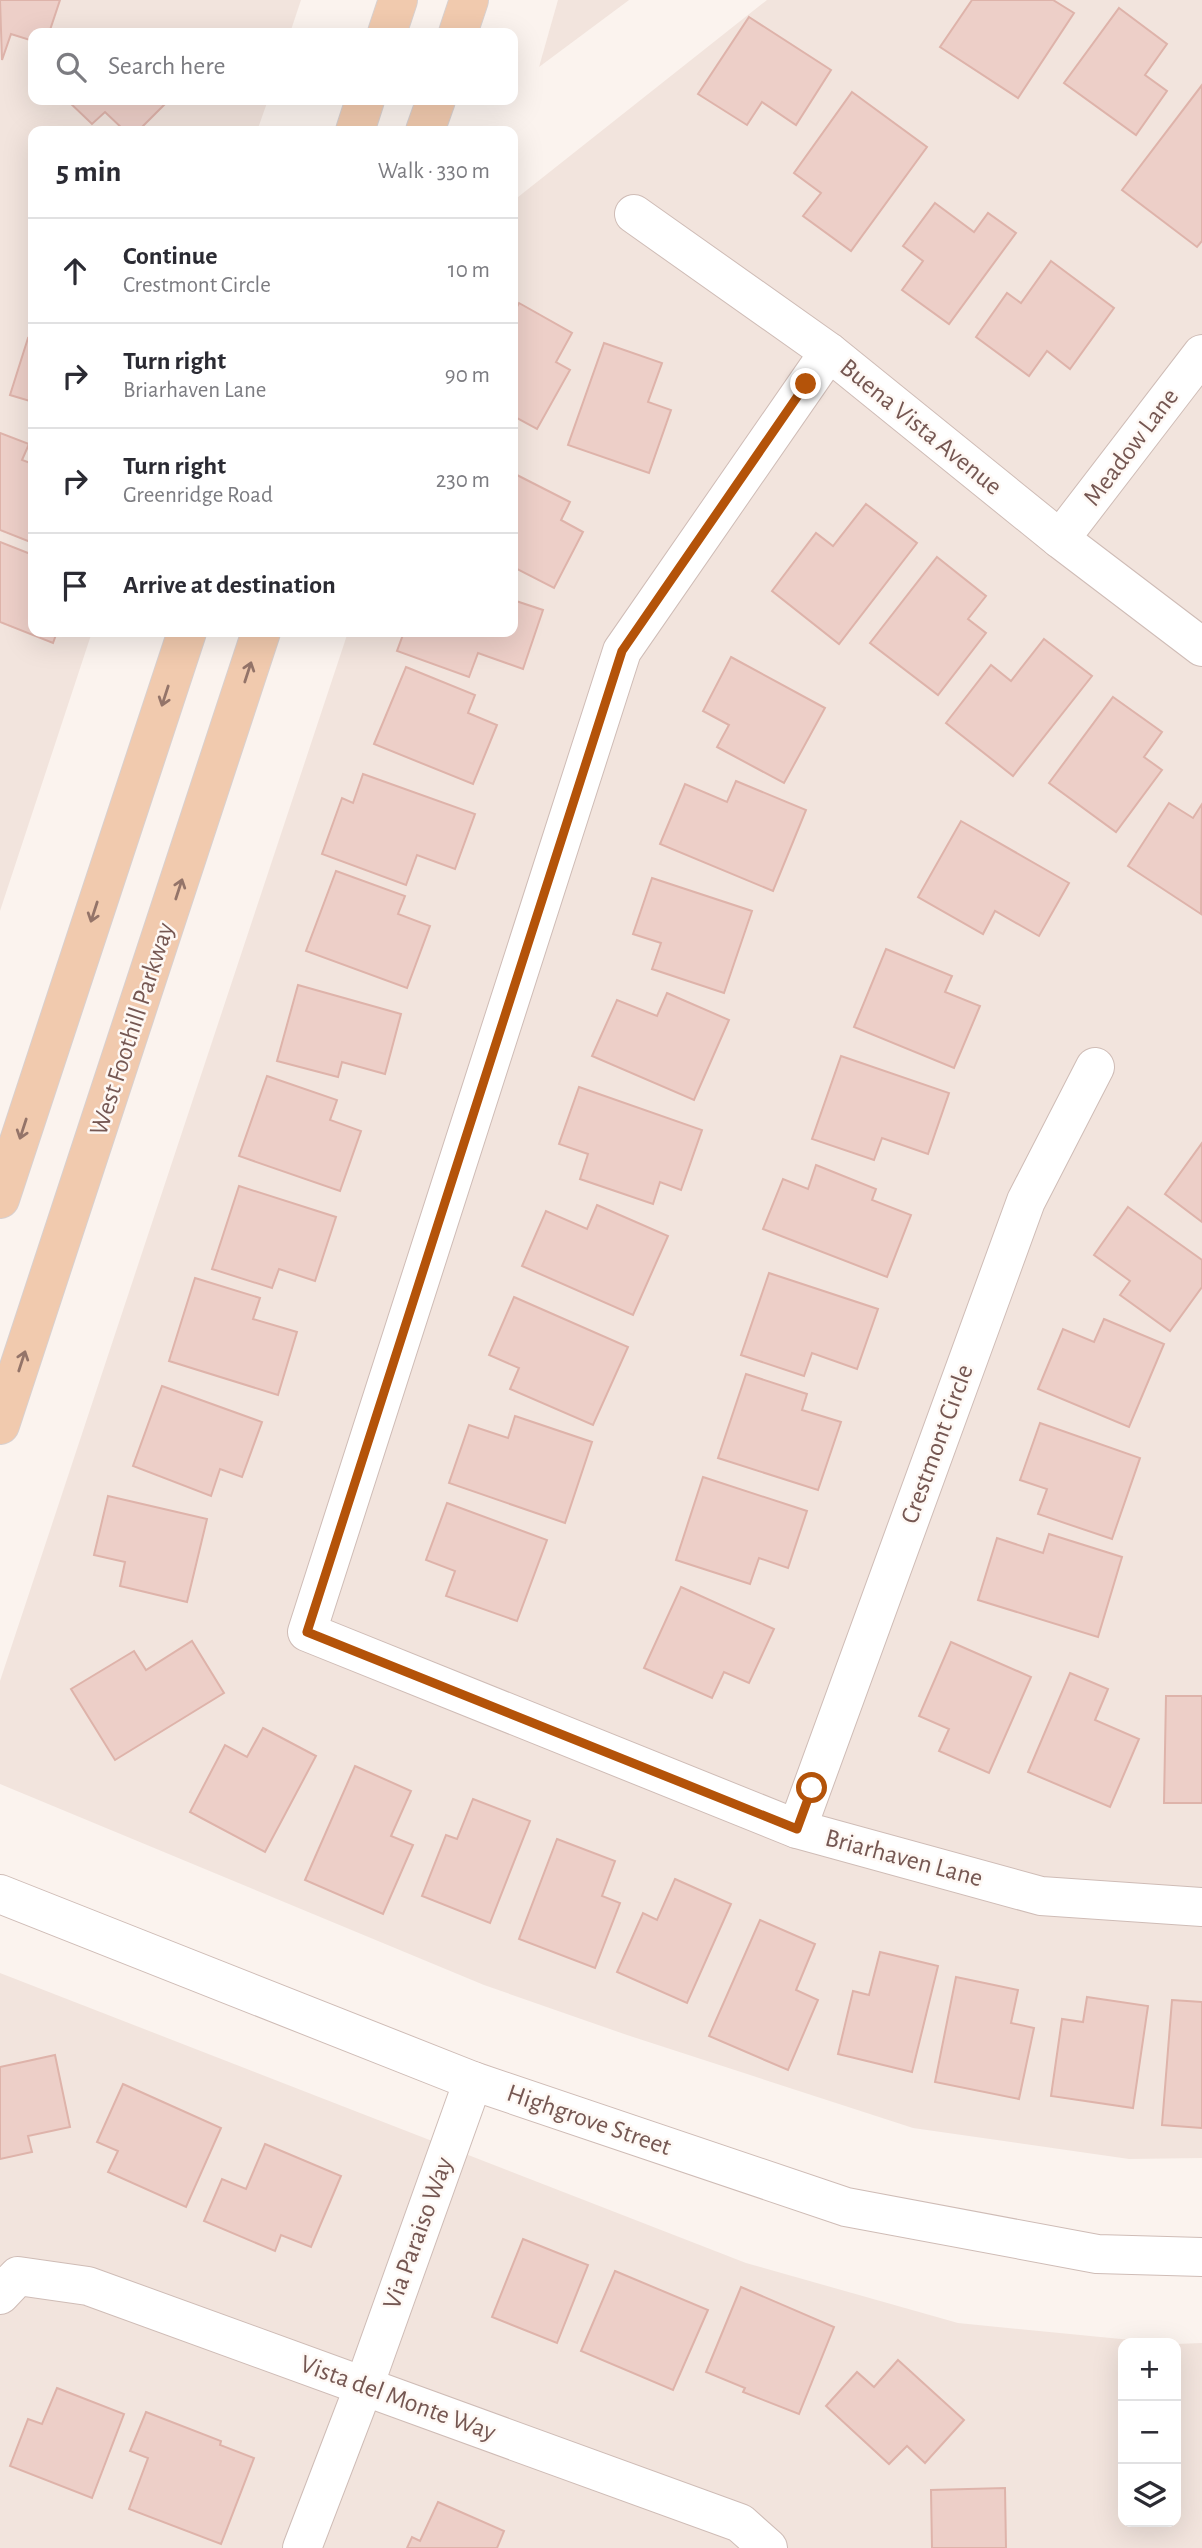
<!DOCTYPE html>
<meta charset="utf-8">
<style>
body{margin:0;font-family:"Alegreya Sans",sans-serif;background:#f2f2f3;color:#2b2b33}
.controls{position:absolute;right:21px;bottom:21px;display:grid;overflow:hidden;border-radius:14px;box-shadow:0 7px 28px #0002}
.controls button{width:63px;height:63px;display:grid;place-items:center;padding:0;border:0;border-bottom:2px solid #e1e1e2;background:#fff;color:#2b2b33;font:35px sans-serif}
.stop{position:absolute;width:21px;height:21px;margin:-16px;border:5px solid #b45309;border-radius:50%;background:#fff}
.stop.end{background:#b45309;border-color:#fff;box-shadow:0 2px 7px #0008}
.list{margin:0;padding:0;list-style:none}
h2{display:flex;justify-content:space-between;align-items:center;height:91px;margin:0;padding:0 28px;font-size:30px}
h2 small{font-size:23px;font-weight:400;color:#7c7c81}
.list li{display:grid;grid-template-columns:46px 1fr auto;gap:21px;align-items:center;box-sizing:border-box;height:105px;padding:0 28px;border-top:2px solid #e1e1e2}
.list b{display:block;font-size:26px;white-space:nowrap}
.list p{margin:0;font-size:23px;white-space:nowrap;color:#7c7c81}
.list em{font-size:23px;font-style:normal;color:#7c7c81}
.icon{flex:none;width:38px;height:38px;fill:none;stroke:currentColor;stroke-width:2;stroke-linecap:round;stroke-linejoin:round}
.map{position:relative;flex:none;width:1202px;height:2548px;overflow:hidden}
.search{position:absolute;background:#fff;box-shadow:0 7px 28px #0002;left:28px;top:28px;width:490px;height:77px;display:flex;align-items:center;gap:18px;box-sizing:border-box;padding:0 24px;border-radius:14px;color:#7c7c81;font-size:26px}
.panel{position:absolute;background:#fff;box-shadow:0 7px 28px #0002;left:28px;top:126px;width:490px;height:511px;border-radius:14px}
.map>svg:first-child{display:block}
.residential{fill:#f2e4dd}
.building{fill:#edcfc8;stroke:#deb3aa;stroke-width:2}
.lines{fill:none;stroke-linecap:round;stroke-linejoin:round}
.minor-casing{stroke:#cfbcb6;stroke-width:40}
.tertiary-casing{stroke:#cfbcb6;stroke-width:40}
.primary-casing{stroke:#d8d0cf;stroke-width:40}
.minor{stroke:#fff;stroke-width:38}
.tertiary{stroke:#fff;stroke-width:38}
.primary{stroke:#f1caae;stroke-width:38}
.oneway{stroke:#947469}
.route{stroke:#b45309;stroke-width:9}
.labels{text-anchor:middle;dominant-baseline:central;stroke-width:5;stroke-linejoin:round;paint-order:stroke}
.street-label{font-size:26px;fill:#755752;stroke:#fef8f4}
</style>
<div class="map">
<svg width="1202" height="2548" viewBox="0 0 1202 2548">
<rect width="100%" height="100%" fill="#fbf3ee"/>
<g class="residential">
<path d="M 0,0 L 301,0 L 290,33 L 33,33 L 33,100 L 268,100 L 257,131 L 33,131 L 33,632 L 92,632 L 0,911 Z"/>
<path d="M 558,0 L 629,0 L 539,67 Z"/>
<path d="M 767,0 L 1202,0 L 1202,2158 L 1129,2159 L 913,2128 L 627,2035 L 484,1985 L 0,1784 L 0,1681 L 348,632 L 513,632 L 513,201 Z"/>
<path d="M 0,1973 L 746,2263 L 958,2323 L 1162,2343 L 1123,2343 L 1123,2522 L 1176,2522 L 1176,2344 L 1202,2343 L 1202,2548 L 0,2548 Z"/>
</g>
<g class="building">
<path d="M 0,0 L 60,0 L 49,33 L 33,33 L 33,41 L 11,34 L 2,60 Z"/>
<path d="M 972,0 L 1053,0 L 1074,13 L 1018,98 L 940,47 Z"/>
<path d="M 1119,8 L 1167,44 L 1145,75 L 1167,91 L 1136,135 L 1064,83 Z"/>
<path d="M 749,17 L 831,70 L 796,125 L 762,102 L 747,125 L 698,94 Z"/>
<path d="M 1202,85 L 1202,241 L 1197,247 L 1122,190 Z"/>
<path d="M 852,92 L 927,147 L 851,251 L 803,216 L 821,193 L 794,173 Z"/>
<path d="M 67,100 L 169,100 L 138,131 L 125,131 L 105,112 L 92,124 Z"/>
<path d="M 935,203 L 974,232 L 988,213 L 1016,233 L 949,324 L 902,290 L 923,261 L 903,246 Z"/>
<path d="M 1051,261 L 1114,308 L 1070,369 L 1047,351 L 1029,376 L 976,337 L 1007,293 L 1021,303 Z"/>
<path d="M 519,303 L 572,333 L 556,362 L 570,370 L 537,429 L 513,416 L 513,314 Z"/>
<path d="M 28,338 L 33,340 L 33,402 L 10,395 Z"/>
<path d="M 604,343 L 662,363 L 648,402 L 671,410 L 649,473 L 568,445 Z"/>
<path d="M 0,433 L 29,444 L 22,460 L 33,464 L 33,543 L 0,530 Z"/>
<path d="M 513,473 L 570,502 L 561,520 L 583,532 L 554,588 L 513,567 Z"/>
<path d="M 866,504 L 917,543 L 839,644 L 772,591 L 816,533 L 833,546 Z"/>
<path d="M 0,542 L 33,555 L 33,632 L 57,632 L 53,643 L 0,622 Z"/>
<path d="M 937,557 L 986,596 L 968,619 L 986,633 L 938,695 L 870,643 Z"/>
<path d="M 513,600 L 543,610 L 523,669 L 478,653 L 469,677 L 397,651 L 404,632 L 513,632 Z"/>
<path d="M 1044,639 L 1092,676 L 1013,776 L 946,723 L 991,665 L 1011,681 Z"/>
<path d="M 731,657 L 825,708 L 784,783 L 717,747 L 729,725 L 703,711 Z"/>
<path d="M 406,667 L 475,695 L 468,713 L 497,725 L 473,784 L 374,744 Z"/>
<path d="M 1113,697 L 1162,732 L 1144,757 L 1162,770 L 1116,832 L 1049,783 Z"/>
<path d="M 363,774 L 475,814 L 455,869 L 417,855 L 406,885 L 322,854 L 342,798 L 353,803 Z"/>
<path d="M 736,781 L 806,810 L 773,891 L 660,844 L 685,784 L 727,802 Z"/>
<path d="M 1169,803 L 1193,818 L 1202,804 L 1201,914 L 1128,866 Z"/>
<path d="M 961,821 L 1069,883 L 1039,936 L 995,911 L 983,934 L 918,897 Z"/>
<path d="M 336,871 L 405,896 L 398,914 L 430,926 L 407,988 L 306,951 Z"/>
<path d="M 652,878 L 752,911 L 724,993 L 652,969 L 661,943 L 633,934 Z"/>
<path d="M 886,949 L 952,976 L 945,992 L 980,1006 L 954,1068 L 854,1027 Z"/>
<path d="M 298,985 L 401,1014 L 385,1074 L 342,1062 L 338,1077 L 277,1061 Z"/>
<path d="M 667,993 L 729,1020 L 694,1100 L 592,1056 L 617,1000 L 657,1016 Z"/>
<path d="M 841,1056 L 949,1093 L 928,1154 L 882,1138 L 874,1160 L 812,1139 Z"/>
<path d="M 267,1076 L 337,1100 L 330,1120 L 361,1131 L 340,1191 L 239,1156 Z"/>
<path d="M 579,1087 L 702,1130 L 681,1190 L 660,1182 L 653,1204 L 580,1179 L 588,1154 L 559,1144 Z"/>
<path d="M 1202,1143 L 1202,1222 L 1165,1194 Z"/>
<path d="M 816,1165 L 876,1189 L 872,1200 L 911,1215 L 887,1277 L 763,1229 L 783,1179 L 808,1189 Z"/>
<path d="M 239,1186 L 336,1217 L 315,1281 L 279,1269 L 272,1288 L 212,1269 Z"/>
<path d="M 597,1205 L 668,1236 L 633,1315 L 522,1266 L 546,1211 L 587,1229 Z"/>
<path d="M 1128,1207 L 1202,1260 L 1202,1287 L 1170,1331 L 1120,1295 L 1130,1281 L 1094,1255 Z"/>
<path d="M 769,1273 L 878,1309 L 857,1369 L 812,1353 L 804,1376 L 741,1355 Z"/>
<path d="M 195,1278 L 260,1298 L 253,1319 L 297,1332 L 278,1395 L 169,1361 Z"/>
<path d="M 514,1297 L 628,1347 L 593,1425 L 510,1389 L 519,1368 L 489,1355 Z"/>
<path d="M 1104,1319 L 1164,1344 L 1129,1427 L 1038,1389 L 1063,1329 L 1094,1342 Z"/>
<path d="M 746,1374 L 807,1394 L 802,1410 L 841,1422 L 818,1490 L 718,1458 Z"/>
<path d="M 162,1386 L 262,1422 L 242,1477 L 220,1469 L 211,1496 L 133,1466 Z"/>
<path d="M 515,1416 L 592,1442 L 565,1523 L 449,1483 L 469,1425 L 508,1438 Z"/>
<path d="M 1040,1423 L 1140,1458 L 1112,1539 L 1038,1514 L 1047,1489 L 1020,1480 Z"/>
<path d="M 703,1477 L 807,1511 L 788,1568 L 759,1558 L 750,1584 L 676,1560 Z"/>
<path d="M 108,1496 L 207,1519 L 187,1602 L 120,1586 L 125,1562 L 94,1555 Z"/>
<path d="M 447,1503 L 547,1540 L 517,1621 L 446,1596 L 455,1571 L 426,1560 Z"/>
<path d="M 1049,1534 L 1122,1557 L 1098,1637 L 978,1600 L 997,1538 L 1043,1553 Z"/>
<path d="M 681,1587 L 774,1629 L 749,1683 L 724,1672 L 712,1698 L 644,1668 Z"/>
<path d="M 192,1641 L 224,1693 L 115,1760 L 71,1689 L 134,1651 L 146,1670 Z"/>
<path d="M 951,1642 L 1031,1677 L 989,1773 L 939,1751 L 949,1729 L 919,1716 Z"/>
<path d="M 1070,1673 L 1108,1689 L 1095,1720 L 1139,1739 L 1110,1807 L 1028,1772 Z"/>
<path d="M 1166,1696 L 1202,1696 L 1202,1803 L 1164,1803 Z"/>
<path d="M 263,1728 L 316,1756 L 265,1852 L 190,1812 L 225,1745 L 247,1757 Z"/>
<path d="M 355,1766 L 411,1791 L 391,1836 L 413,1845 L 383,1914 L 305,1880 Z"/>
<path d="M 473,1799 L 530,1821 L 490,1923 L 422,1896 L 446,1835 L 457,1839 Z"/>
<path d="M 557,1839 L 615,1861 L 602,1896 L 620,1903 L 595,1968 L 519,1939 Z"/>
<path d="M 675,1879 L 731,1904 L 687,2003 L 617,1972 L 643,1913 L 657,1920 Z"/>
<path d="M 760,1920 L 815,1944 L 796,1990 L 818,2000 L 788,2070 L 709,2036 Z"/>
<path d="M 880,1952 L 938,1966 L 912,2072 L 838,2054 L 853,1991 L 869,1995 Z"/>
<path d="M 956,1977 L 1018,1990 L 1011,2023 L 1034,2028 L 1019,2099 L 935,2082 Z"/>
<path d="M 1087,1997 L 1148,2006 L 1133,2108 L 1051,2096 L 1062,2019 L 1083,2022 Z"/>
<path d="M 1172,2000 L 1202,2002 L 1202,2128 L 1162,2125 Z"/>
<path d="M 55,2055 L 70,2127 L 28,2136 L 32,2152 L 0,2159 L 0,2067 Z"/>
<path d="M 123,2084 L 221,2128 L 186,2207 L 108,2172 L 118,2151 L 97,2142 Z"/>
<path d="M 265,2144 L 341,2176 L 311,2247 L 281,2235 L 275,2251 L 204,2221 L 222,2179 L 246,2189 Z"/>
<path d="M 523,2239 L 588,2265 L 557,2343 L 492,2317 Z"/>
<path d="M 615,2271 L 708,2310 L 673,2390 L 581,2351 Z"/>
<path d="M 741,2287 L 834,2327 L 799,2414 L 743,2392 L 745,2388 L 706,2372 Z"/>
<path d="M 898,2360 L 964,2420 L 925,2463 L 907,2446 L 889,2464 L 826,2406 L 857,2372 L 874,2387 Z"/>
<path d="M 57,2388 L 124,2414 L 92,2498 L 10,2466 L 28,2419 L 42,2424 Z"/>
<path d="M 146,2412 L 221,2441 L 220,2445 L 254,2458 L 221,2544 L 129,2509 L 148,2458 L 130,2451 Z"/>
<path d="M 1005,2488 L 1006,2548 L 932,2548 L 931,2490 Z"/>
<path d="M 438,2502 L 504,2531 L 497,2548 L 407,2548 L 412,2537 L 420,2541 Z"/>
</g>
<g class="lines">
<g class="minor-casing">
<g id="minor">
<path d="M 634,214 L 829,352 L 1060,539 L 1202,647"/>
<path d="M 829,352 L 622,651 L 307,1632 L 797,1829 L 1041,1896 L 1202,1907"/>
<path d="M 1060,539 L 1202,354"/>
<path d="M 797,1829 L 1026,1201 L 1095,1067"/>
<path d="M 0,2295 L 18,2276 L 88,2286 L 740,2523 L 768,2548"/>
<path d="M 302,2548 L 364,2386 L 473,2081"/>
</g>
</g>
<g class="tertiary-casing">
<path id="tertiary" d="M 0,1894 L 473,2081 L 846,2207 L 1097,2254 L 1202,2257"/>
</g>
<g class="primary-casing">
<g id="primary">
<path d="M 387,33 L 398,0"/>
<path d="M 458,33 L 469,0"/>
<path d="M 355,131 L 365,100"/>
<path d="M 425,131 L 436,100"/>
<path d="M 0,1199 L 187,632"/>
<path d="M 0,1425 L 261,632"/>
</g>
</g>
<use href="#minor" class="minor"/>
<use href="#tertiary" class="tertiary"/>
<use href="#primary" class="primary"/>
</g>
<defs><path id="oneway-shaft" d="M-6 0H5M1.5-3L5.5 0L1.5 3" fill="none" stroke-width="1.6" stroke-linecap="round" stroke-linejoin="round" transform="scale(1.75)"/></defs>
<g class="oneway">
<use href="#oneway-shaft" transform="translate(248 672) rotate(-72)"/>
<use href="#oneway-shaft" transform="translate(165 696) rotate(108)"/>
<use href="#oneway-shaft" transform="translate(179 889) rotate(-72)"/>
<use href="#oneway-shaft" transform="translate(94 912) rotate(108)"/>
<use href="#oneway-shaft" transform="translate(23 1129) rotate(108)"/>
<use href="#oneway-shaft" transform="translate(22 1361) rotate(-72)"/>
</g>
<g class="lines">
<path class="route" d="M 806,384 L 622,651 L 307,1632 L 797,1829 L 812,1788"/>
</g>
<g class="labels">
<g class="street-label">
<text transform="translate(921 427) rotate(39)">Buena Vista Avenue</text>
<text transform="translate(1131 447) rotate(-53)">Meadow Lane</text>
<text transform="translate(132 1029) rotate(-72)">West Foothill Parkway</text>
<text transform="translate(937 1444) rotate(-70)">Crestmont Circle</text>
<text transform="translate(904 1858) rotate(15)">Briarhaven Lane</text>
<text transform="translate(589 2120) rotate(19)">Highgrove Street</text>
<text transform="translate(418 2233) rotate(-70)">Via Paraiso Way</text>
<text transform="translate(398 2398) rotate(20)">Vista del Monte Way</text>
</g>
</g>
</svg>
<div class="controls">
<button>+</button>
<button>−</button>
<button><svg class="icon" aria-label="layers" viewBox="0 0 24 24"><path d="M12 4l9 5-9 5-9-5zM3 14l9 5 9-5"/></svg></button>
</div>
<div class="stop" style="left:812px;top:1788px"></div>
<div class="stop end" style="left:806px;top:384px"></div>
<div class="search"><svg class="icon" aria-label="search" viewBox="0 0 24 24"><circle cx="10" cy="10" r="6"/><path d="M15 15l6 6"/></svg>Search here</div>
<section class="panel">
<h2>5 min<small>Walk · 330 m</small></h2>
<ul class="list">
<li><svg class="icon" aria-label="ahead" viewBox="0 0 24 24"><path d="M12 20V5M6 11l6-6 6 6"/></svg><div><b>Continue</b><p>Crestmont Circle</p></div><em>10 m</em></li>
<li><svg class="icon" aria-label="right" viewBox="0 0 24 24"><path d="M7 20v-9h11M14 6l5 5-5 5"/></svg><div><b>Turn right</b><p>Briarhaven Lane</p></div><em>90 m</em></li>
<li><svg class="icon" aria-label="right" viewBox="0 0 24 24"><path d="M7 20v-9h11M14 6l5 5-5 5"/></svg><div><b>Turn right</b><p>Greenridge Road</p></div><em>230 m</em></li>
<li><svg class="icon" aria-label="arrive" viewBox="0 0 24 24"><path d="M6 21V4h12l-3 4 3 4H6"/></svg><div><b>Arrive at destination</b></div></li>
</ul>
</section>
</div>
